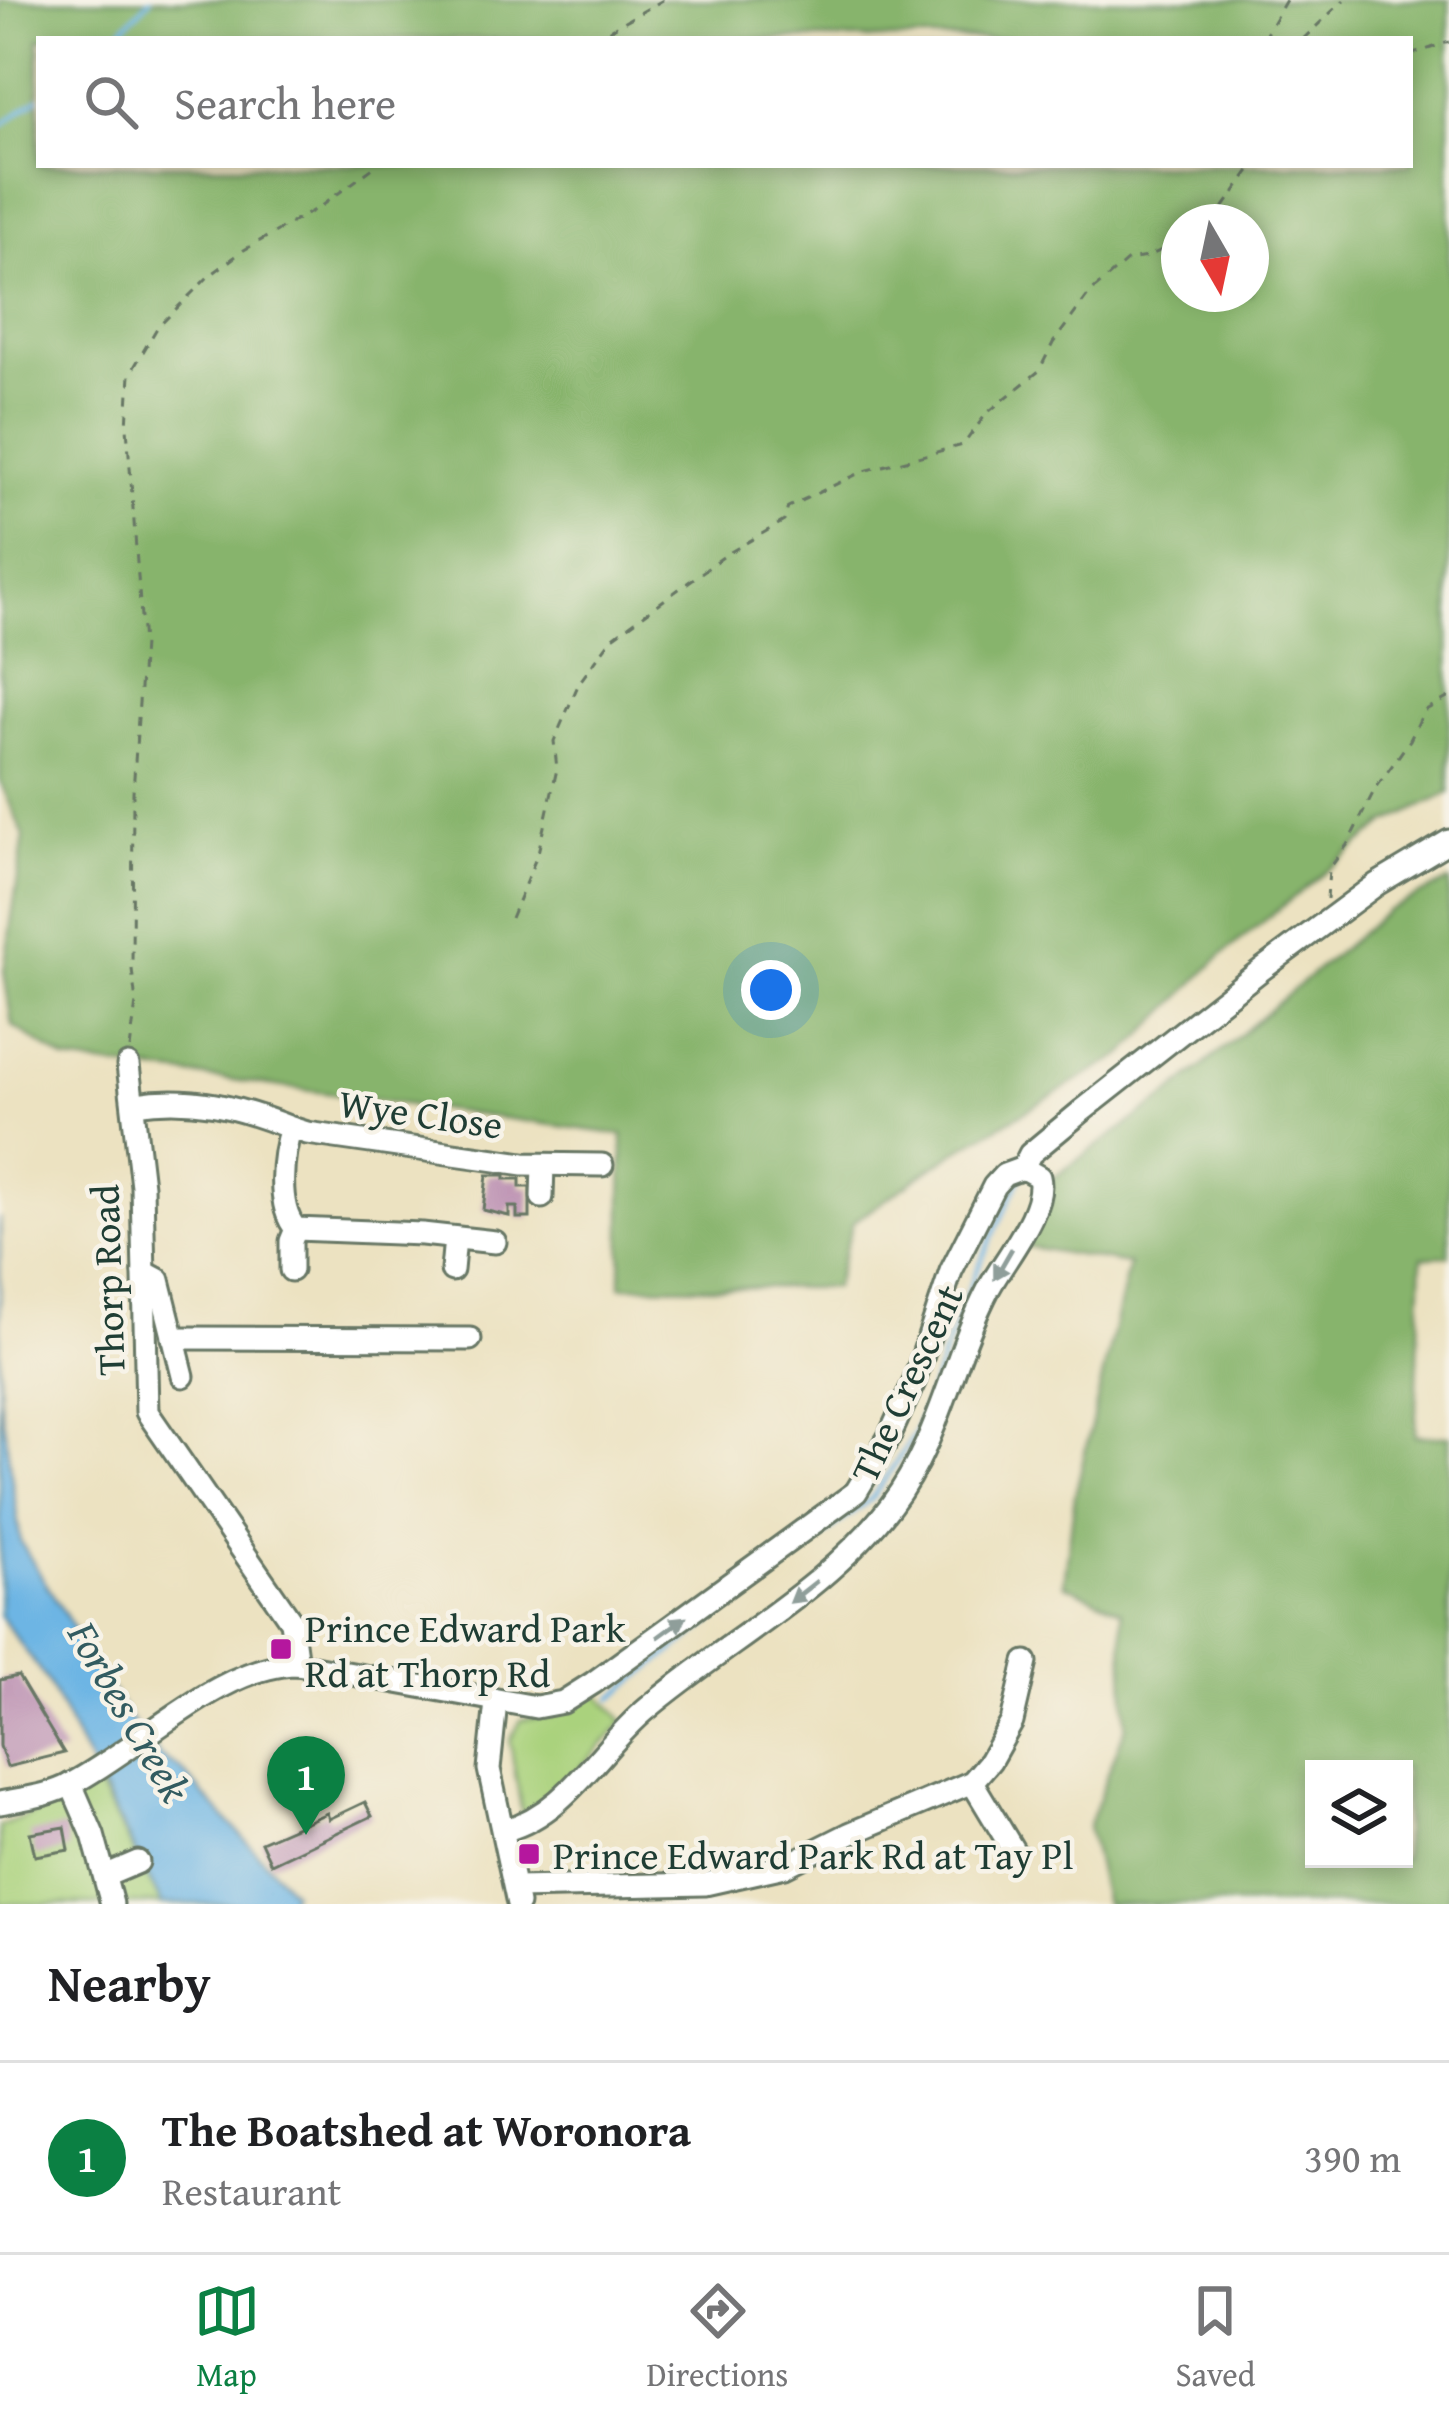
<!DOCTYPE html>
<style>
body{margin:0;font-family:"Gentium Book Plus",serif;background:#f2f2f2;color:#202124}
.controls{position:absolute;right:36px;bottom:36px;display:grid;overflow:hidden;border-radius:0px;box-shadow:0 6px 18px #0003}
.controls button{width:108px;height:108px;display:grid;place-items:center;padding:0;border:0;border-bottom:3px solid #e0e0e0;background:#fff;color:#202124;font:60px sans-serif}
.compass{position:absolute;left:1161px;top:204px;width:108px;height:108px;border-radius:50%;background:#fff;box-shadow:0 6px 18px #0003;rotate:171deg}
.you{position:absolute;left:771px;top:990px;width:42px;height:42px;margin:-30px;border:9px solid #fff;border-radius:50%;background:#1a73e8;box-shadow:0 0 0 18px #1a73e833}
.badge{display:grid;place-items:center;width:78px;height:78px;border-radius:50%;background:#0b8043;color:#fff;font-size:39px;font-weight:700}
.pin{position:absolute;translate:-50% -99px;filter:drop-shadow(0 3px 6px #0008)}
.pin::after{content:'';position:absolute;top:63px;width:42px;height:36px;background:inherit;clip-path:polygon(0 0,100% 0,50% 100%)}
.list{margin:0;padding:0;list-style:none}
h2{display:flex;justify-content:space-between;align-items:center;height:156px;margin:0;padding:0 48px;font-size:51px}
h2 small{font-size:39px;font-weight:400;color:#757577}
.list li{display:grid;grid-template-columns:78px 1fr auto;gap:36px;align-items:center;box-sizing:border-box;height:192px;padding:0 48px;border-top:3px solid #e0e0e0}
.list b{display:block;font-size:45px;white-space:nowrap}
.list p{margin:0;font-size:39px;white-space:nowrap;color:#757577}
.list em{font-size:39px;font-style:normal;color:#757577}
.icon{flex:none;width:66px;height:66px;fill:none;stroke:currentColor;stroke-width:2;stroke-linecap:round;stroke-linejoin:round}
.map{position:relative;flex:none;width:1449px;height:1904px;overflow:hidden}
.search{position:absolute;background:#fff;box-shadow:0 6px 18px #0003;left:36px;right:36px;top:36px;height:132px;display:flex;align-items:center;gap:30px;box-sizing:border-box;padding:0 42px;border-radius:0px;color:#757577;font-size:45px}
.sheet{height:348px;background:#fff}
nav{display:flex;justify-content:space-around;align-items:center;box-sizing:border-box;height:168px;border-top:3px solid #e0e0e0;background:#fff;font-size:33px;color:#757577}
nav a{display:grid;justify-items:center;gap:6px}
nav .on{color:#0b8043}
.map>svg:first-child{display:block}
.green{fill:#aad27d;stroke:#648858;stroke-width:3}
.forest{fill:#87b46c;stroke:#537850;stroke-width:3;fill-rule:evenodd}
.water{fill:#6db5e4;stroke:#46798c;stroke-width:3}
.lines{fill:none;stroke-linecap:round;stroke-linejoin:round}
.stream{stroke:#6db5e4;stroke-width:4.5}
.building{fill:#bf96b5}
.minor-casing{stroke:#677765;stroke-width:27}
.path{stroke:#677765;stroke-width:3;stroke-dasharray:9 9;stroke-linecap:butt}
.minor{stroke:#fff;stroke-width:21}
.oneway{fill:#8f9e9a}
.poi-dot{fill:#b5179e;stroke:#f7f3e8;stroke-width:4.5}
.labels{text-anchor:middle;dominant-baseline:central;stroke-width:9;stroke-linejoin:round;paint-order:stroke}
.street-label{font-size:39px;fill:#1f3d34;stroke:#f7f3e8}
.poi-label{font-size:39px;fill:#1f3d34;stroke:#f7f3e8;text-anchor:start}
.water-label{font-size:42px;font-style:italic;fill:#325b60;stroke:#f7f3e8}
</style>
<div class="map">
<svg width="1449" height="1904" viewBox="0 0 1449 1904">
<rect width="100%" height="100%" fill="#f7f3e8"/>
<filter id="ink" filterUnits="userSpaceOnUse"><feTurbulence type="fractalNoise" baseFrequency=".00833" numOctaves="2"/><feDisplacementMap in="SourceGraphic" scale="24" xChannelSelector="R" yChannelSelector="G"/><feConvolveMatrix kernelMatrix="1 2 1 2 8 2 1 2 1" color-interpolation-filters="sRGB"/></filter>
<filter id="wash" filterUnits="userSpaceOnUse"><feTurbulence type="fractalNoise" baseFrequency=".004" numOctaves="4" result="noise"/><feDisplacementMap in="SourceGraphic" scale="48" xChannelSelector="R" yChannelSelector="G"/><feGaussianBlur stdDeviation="2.7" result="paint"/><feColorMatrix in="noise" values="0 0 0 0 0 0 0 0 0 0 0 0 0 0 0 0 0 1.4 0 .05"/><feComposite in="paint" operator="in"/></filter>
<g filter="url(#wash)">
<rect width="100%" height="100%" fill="#ece2c1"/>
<g class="green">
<path d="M 596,1691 L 624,1722 L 566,1783 L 522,1815 L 510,1741 L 521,1720 L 553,1716 Z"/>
<path d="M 98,1787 L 162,1904 L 0,1904 L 0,1827 Z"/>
</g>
<g class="forest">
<path d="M 0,0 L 1449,0 L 1449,793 L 1385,824 L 1224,953 L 1124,1054 L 953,1153 L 853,1222 L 834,1288 L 621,1286 L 623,1135 L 241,1081 L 66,1061 L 12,1025 L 4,971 L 24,836 L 0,781 ZM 39,39 L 1410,39 L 1410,165 L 39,165 ZM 1179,222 L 1251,222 L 1251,294 L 1179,294 Z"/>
<path d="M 1449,881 L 1449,1256 L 1422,1257 L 1415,1436 L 1449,1436 L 1449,1904 L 1105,1904 L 1088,1827 L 1126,1726 L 1122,1611 L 1064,1584 L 1075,1495 L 1129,1264 L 1024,1246 L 1049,1201 L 1050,1180 L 1165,1098 L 1387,911 ZM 1314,1769 L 1404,1769 L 1404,1859 L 1314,1859 Z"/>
</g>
<path class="water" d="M 0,1217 L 0,1397 L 21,1543 L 129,1718 L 160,1756 L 180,1769 L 292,1891 L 288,1904 L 162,1904 L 46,1679 L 0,1616 Z"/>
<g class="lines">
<g class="stream">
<path d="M 112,39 L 150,0"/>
<path d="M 0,126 L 39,98"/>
<path d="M 612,1698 L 872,1498 L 913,1437 L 970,1284 L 1020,1179"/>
</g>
</g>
<g id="blocks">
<g class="building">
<path d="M 487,1175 L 505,1175 L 505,1179 L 520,1179 L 520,1187 L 530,1187 L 530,1218 L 517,1218 L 517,1207 L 509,1207 L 509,1216 L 483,1210 Z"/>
<path d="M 18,1676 L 64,1753 L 7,1767 L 0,1746 L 0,1680 Z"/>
<path d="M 365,1802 L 372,1816 L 271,1864 L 261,1842 L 327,1813 L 329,1819 Z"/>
<path d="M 65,1827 L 69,1850 L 35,1856 L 30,1833 Z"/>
</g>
</g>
</g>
<g filter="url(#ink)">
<use href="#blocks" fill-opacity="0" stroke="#677765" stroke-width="3"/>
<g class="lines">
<g class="minor-casing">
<g id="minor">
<path d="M 128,1065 L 142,1186 L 147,1412 L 291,1621 L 297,1664"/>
<path d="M 135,1104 C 191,1095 239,1107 291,1128 C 282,1154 276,1207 296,1229 L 422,1234 L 495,1242"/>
<path d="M 291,1128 L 307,1133 L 524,1164 L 602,1165"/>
<path d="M 542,1197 L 543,1165"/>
<path d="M 291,1270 L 291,1241 L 296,1229"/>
<path d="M 452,1270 L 455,1238"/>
<path d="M 144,1272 L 159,1280 L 183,1376"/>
<path d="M 173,1338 L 470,1339"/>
<path d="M 496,1702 L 489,1769 L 518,1904"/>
<path d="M 972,1782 L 1013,1850"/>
<path d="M 71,1784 L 93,1835 L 112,1904"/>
<path d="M 0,1803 C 24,1798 50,1796 71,1784 C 139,1749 220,1665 297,1664 L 536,1707 L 563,1702 L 593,1683 L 856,1492 L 889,1437 L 914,1382 L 951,1271 L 994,1186 L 1004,1175 L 1023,1168 L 1030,1154 L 1083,1110 L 1261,970 L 1377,884 L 1449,841"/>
<path d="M 505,1830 C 568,1813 600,1747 648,1708 C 729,1640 827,1590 891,1505 C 939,1442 952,1359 988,1290 C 1004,1259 1047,1210 1039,1177 L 1023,1168"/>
<path d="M 105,1876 L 138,1862"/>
<path d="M 516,1888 L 705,1884 L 785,1866 L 849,1834 L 972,1782 L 990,1761 L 1012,1722 L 1026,1662"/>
</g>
</g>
<g class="path">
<path d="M 593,39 L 663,0"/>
<path d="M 1263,39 L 1286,0"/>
<path d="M 1303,39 L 1344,0"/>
<path d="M 1410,55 L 1449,42"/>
<path d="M 1213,222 L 1254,165"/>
<path d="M 1327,899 L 1329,869 L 1347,845 L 1374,791 L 1410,740 L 1424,711 L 1449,697"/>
<path d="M 511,918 L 538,853 L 557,769 L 554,741 L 579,683 L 612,638 L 727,554 L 784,521 L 788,507 L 864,471 L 963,445 L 987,413 L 1039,371 L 1053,343 L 1089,294 L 1128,260 L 1147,257 L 1179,242"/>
<path d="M 130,1049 L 136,1003 L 132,969 L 133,792 L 143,644 L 127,427 L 130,374 L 157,328 L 208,277 L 244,250 L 321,206 L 377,165"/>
</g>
<use href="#minor" class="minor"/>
</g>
<defs><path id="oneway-solid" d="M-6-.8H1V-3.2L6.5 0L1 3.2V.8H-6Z" transform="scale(3)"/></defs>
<g class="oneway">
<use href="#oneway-solid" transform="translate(1003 1264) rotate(120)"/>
<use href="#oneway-solid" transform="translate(803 1592) rotate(142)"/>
<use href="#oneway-solid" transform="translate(672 1627) rotate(-36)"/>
</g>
</g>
<g class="poi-dot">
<rect x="269" y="1637" width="24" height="24" rx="6"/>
<rect x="517" y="1842" width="24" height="24" rx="6"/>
</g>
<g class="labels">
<g class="street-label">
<text transform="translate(421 1113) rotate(8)">Wye Close</text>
<text transform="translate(107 1280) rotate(-92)">Thorp Road</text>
<text transform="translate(906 1383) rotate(-65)">The Crescent</text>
</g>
<g class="poi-label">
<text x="305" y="1627">Prince Edward Park<tspan x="305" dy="45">Rd at Thorp Rd</tspan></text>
<text x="553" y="1854">Prince Edward Park Rd at Tay Pl</text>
</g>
<g class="water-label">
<text transform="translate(130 1711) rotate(60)">Forbes Creek</text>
</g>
</g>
</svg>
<div class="controls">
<button><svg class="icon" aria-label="layers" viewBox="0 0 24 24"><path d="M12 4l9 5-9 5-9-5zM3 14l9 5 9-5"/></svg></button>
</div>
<svg class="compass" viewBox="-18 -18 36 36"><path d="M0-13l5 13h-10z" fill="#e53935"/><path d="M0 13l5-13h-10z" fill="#757577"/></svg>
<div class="you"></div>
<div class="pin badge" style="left:306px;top:1835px">1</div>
<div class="search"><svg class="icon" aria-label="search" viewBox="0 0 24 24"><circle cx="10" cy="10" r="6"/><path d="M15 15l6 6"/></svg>Search here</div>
</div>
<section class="sheet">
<h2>Nearby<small></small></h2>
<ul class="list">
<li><span class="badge">1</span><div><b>The Boatshed at Woronora</b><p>Restaurant</p></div><em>390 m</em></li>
</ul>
</section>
<nav>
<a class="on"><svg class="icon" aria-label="map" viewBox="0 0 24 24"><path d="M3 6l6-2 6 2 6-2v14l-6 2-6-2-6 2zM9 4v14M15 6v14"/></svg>Map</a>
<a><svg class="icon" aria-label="directions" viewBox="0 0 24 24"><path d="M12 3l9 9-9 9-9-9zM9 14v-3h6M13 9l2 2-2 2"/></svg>Directions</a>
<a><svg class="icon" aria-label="saved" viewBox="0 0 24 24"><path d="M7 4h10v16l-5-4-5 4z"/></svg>Saved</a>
</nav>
